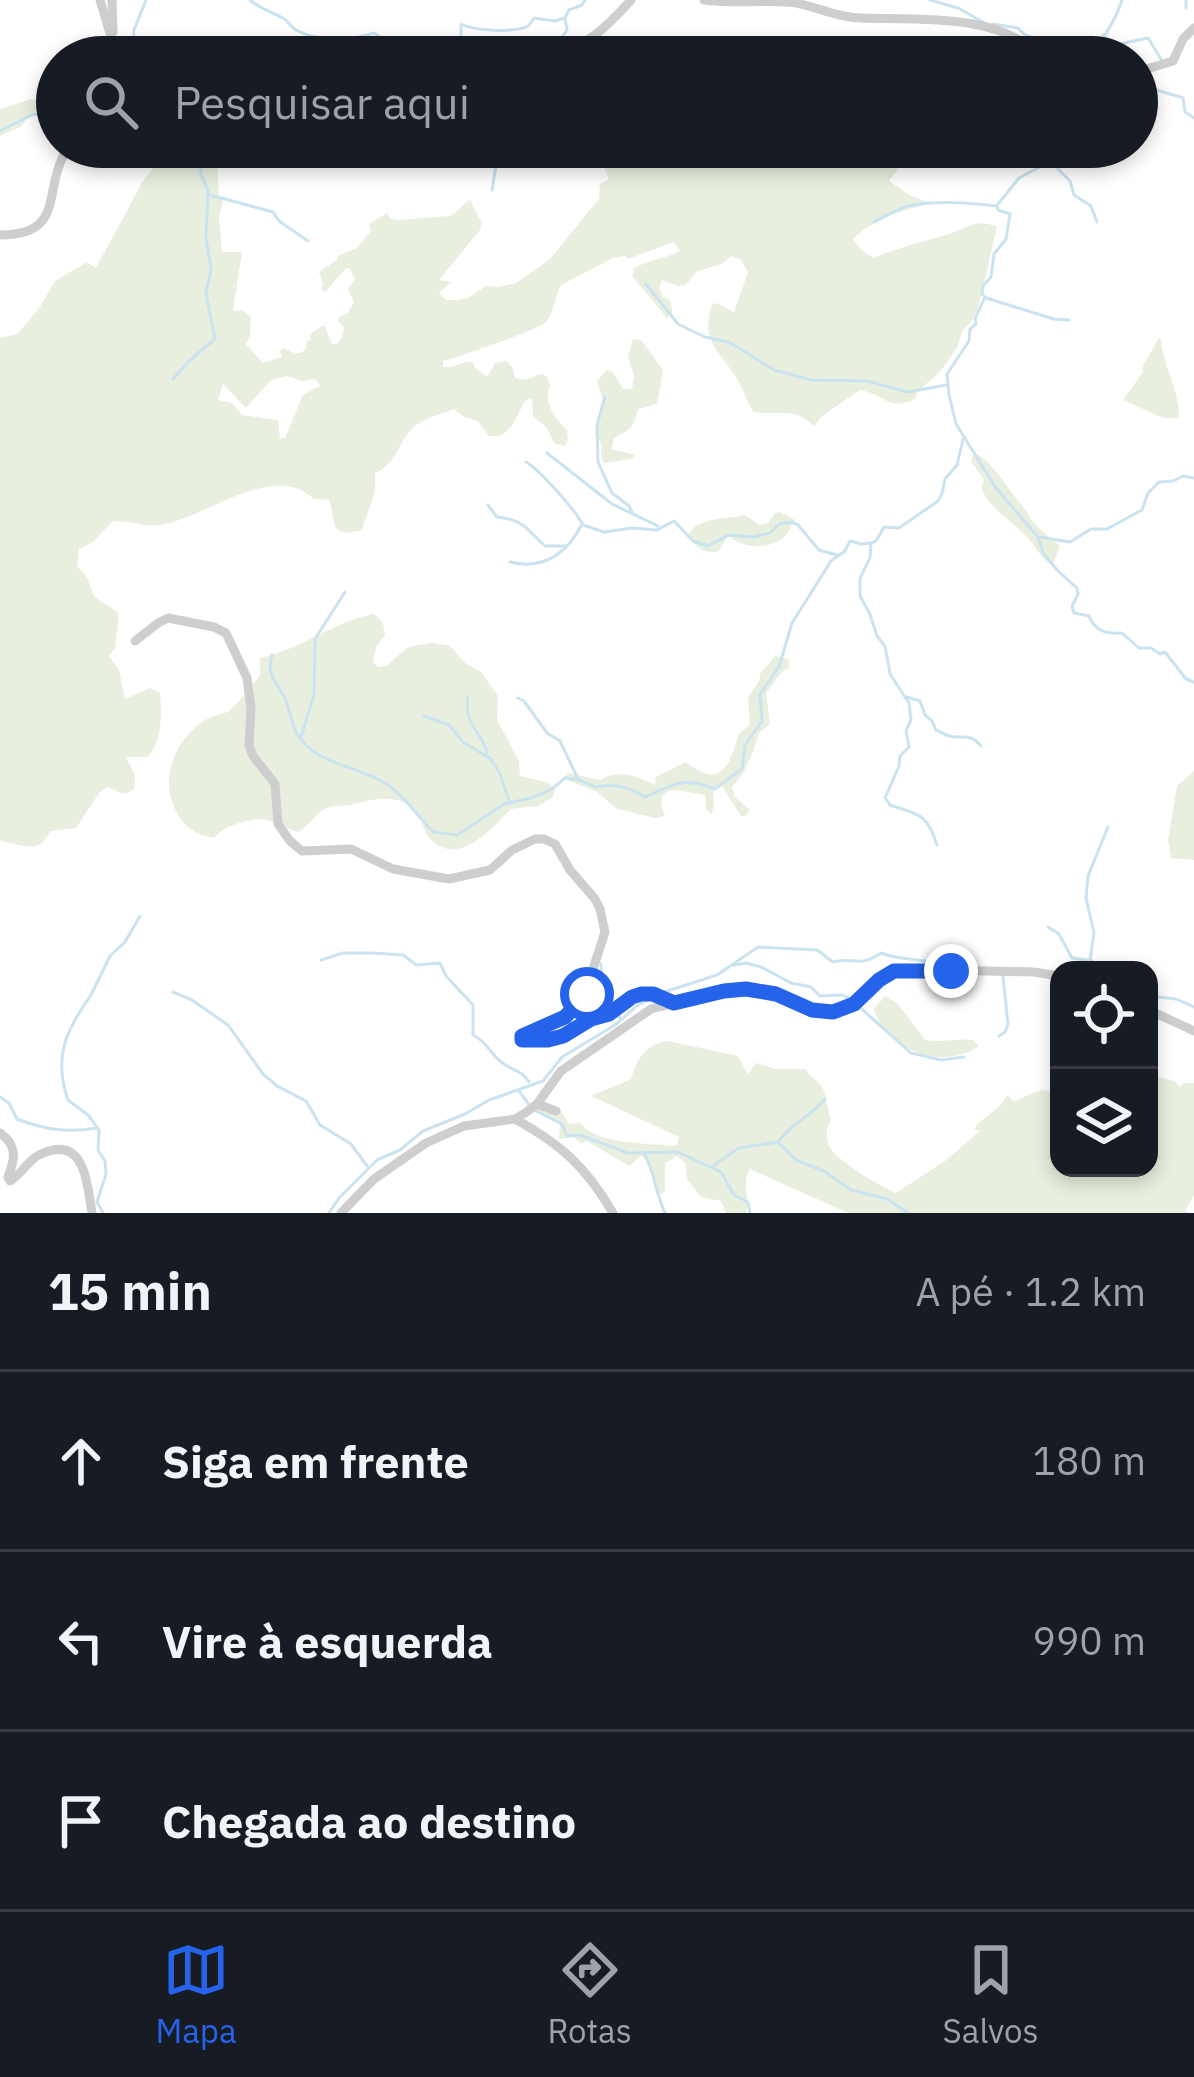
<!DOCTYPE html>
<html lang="pt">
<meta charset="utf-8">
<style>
body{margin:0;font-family:"IBM Plex Sans",sans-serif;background:#242831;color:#f1f3f6}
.controls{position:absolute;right:36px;bottom:36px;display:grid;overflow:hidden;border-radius:24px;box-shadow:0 6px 18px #0003}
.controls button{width:108px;height:108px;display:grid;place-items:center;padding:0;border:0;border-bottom:3px solid #363941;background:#171b24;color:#f1f3f6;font:60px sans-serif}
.stop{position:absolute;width:36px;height:36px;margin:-27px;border:9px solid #2563eb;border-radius:50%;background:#fff}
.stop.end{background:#2563eb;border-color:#fff;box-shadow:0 3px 12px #0008}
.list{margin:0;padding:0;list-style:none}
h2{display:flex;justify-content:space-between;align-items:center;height:156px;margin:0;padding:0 48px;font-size:51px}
h2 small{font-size:39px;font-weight:400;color:#9ea1a6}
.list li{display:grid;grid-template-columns:78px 1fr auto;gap:36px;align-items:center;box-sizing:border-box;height:180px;padding:0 48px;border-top:3px solid #363941}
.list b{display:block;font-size:45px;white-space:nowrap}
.list em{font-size:39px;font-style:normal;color:#9ea1a6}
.icon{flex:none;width:66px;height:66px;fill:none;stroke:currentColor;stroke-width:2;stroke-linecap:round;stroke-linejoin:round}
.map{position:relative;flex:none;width:1194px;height:1213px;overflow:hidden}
.search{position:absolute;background:#171b24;box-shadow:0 6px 18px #0003;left:36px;right:36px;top:36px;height:132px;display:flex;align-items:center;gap:30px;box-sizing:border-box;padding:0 42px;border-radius:66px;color:#9ea1a6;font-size:45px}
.sheet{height:696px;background:#171b24}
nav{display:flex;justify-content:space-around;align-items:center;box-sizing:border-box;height:168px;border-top:3px solid #363941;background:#171b24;font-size:33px;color:#9ea1a6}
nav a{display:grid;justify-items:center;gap:6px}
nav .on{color:#2563eb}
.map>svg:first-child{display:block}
.green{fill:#e8efdf;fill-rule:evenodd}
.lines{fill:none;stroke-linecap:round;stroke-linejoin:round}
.stream{stroke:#cae3ef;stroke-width:3}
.minor{stroke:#cecece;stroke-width:9}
.route{stroke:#2563eb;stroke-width:15}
</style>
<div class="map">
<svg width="1194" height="1213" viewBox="0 0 1194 1213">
<rect width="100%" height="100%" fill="#fff"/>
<g class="green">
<path d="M 31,99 L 52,102 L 54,109 L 29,114 L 22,126 L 0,136 L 0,109 Z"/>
<path d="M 165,147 L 208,147 L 217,160 L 219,195 L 223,201 L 219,217 L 222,252 L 242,252 L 233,311 L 243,310 L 251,317 L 250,336 L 246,344 L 263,363 L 282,357 L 280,351 L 284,348 C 293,353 298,356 306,349 L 307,341 L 311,340 L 310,334 L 324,325 L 332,344 L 337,344 L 342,338 L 344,328 L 338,321 L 339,317 L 348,313 L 354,302 L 348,289 L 355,279 L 349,268 L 346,268 L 325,292 L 321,289 L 323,284 L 319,272 L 338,259 L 337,256 L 357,248 L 371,231 L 369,224 L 387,213 L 391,219 L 399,220 L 450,216 C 460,212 461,204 470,200 L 482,223 L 480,230 L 439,280 L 451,282 L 439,293 L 446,300 C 471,301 469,296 486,286 L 499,287 L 516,283 L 549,260 L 599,199 L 600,184 L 609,179 L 603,165 L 601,147 L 702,147 L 706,154 L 720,147 L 762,147 L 768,165 L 787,147 L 902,147 L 897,170 L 889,181 L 911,196 L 930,203 C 903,211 875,218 853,239 L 861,250 L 874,258 C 895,249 919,242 940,237 C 961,232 975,216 997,227 L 978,309 L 971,322 L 962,331 L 958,346 L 941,371 L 917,392 L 915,399 C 889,412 884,394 860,390 L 822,416 L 814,426 C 794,406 779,416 754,412 C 746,401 743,388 736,377 C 718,349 700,340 712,305 L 717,303 L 734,312 L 748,272 L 741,260 L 731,256 L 722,264 L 697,271 L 686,285 L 678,286 L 662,280 L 659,288 L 663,297 L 671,301 L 672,313 L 667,318 L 633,277 L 633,269 C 646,260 665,259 680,251 L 674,242 L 628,259 L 625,256 L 613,258 L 561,285 C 555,296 554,313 546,322 C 541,329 455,358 443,361 L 443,367 C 455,369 463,360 473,362 L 475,368 L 487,377 L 495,363 L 506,361 L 513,368 L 515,378 C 527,383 531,376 542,374 L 547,377 L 550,385 C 543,403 555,418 567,430 L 568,440 L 564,446 L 554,443 L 547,428 L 533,416 L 532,398 L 525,401 L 512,426 L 501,436 L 489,436 L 478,421 L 464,417 L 454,409 C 441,414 425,418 415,426 C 397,441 398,464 375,473 C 377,501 368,506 362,530 C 328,539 337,522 329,500 L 314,499 C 273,460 204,519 160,525 C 144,527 129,520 113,521 L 93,542 L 79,549 L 77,567 C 95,581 87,588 96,598 C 103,604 113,607 119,614 L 115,648 L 109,656 L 119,670 L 125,699 L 150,688 L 160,693 C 162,713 162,741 148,757 L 126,757 L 135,775 L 134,789 C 123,798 118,790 107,787 L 99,793 L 76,828 L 51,831 C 47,835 45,841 41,844 C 31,850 10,843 0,840 L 0,338 L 17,334 L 38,310 L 55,281 L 87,262 L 96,268 L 143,181 L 163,155 ZM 287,376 L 301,381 L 315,379 L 320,386 L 303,395 L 285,438 L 280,438 L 278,420 L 242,415 L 232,403 L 218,400 L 223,384 L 246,408 L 271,380 Z"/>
<path d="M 1159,338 L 1161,338 C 1162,366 1180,389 1179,418 L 1163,418 L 1123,400 L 1143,372 L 1142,367 Z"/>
<path d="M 633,339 L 641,340 L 663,370 L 657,404 L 638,409 C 633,429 632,428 614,438 L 612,449 L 635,455 L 632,459 L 604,463 L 601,455 L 602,445 L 595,434 L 604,404 L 597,381 L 607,370 L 613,372 L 623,389 L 632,389 L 634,376 L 628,357 Z"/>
<path d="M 974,453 C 994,461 1010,494 1026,510 C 1032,526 1048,535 1060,546 L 1053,565 C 1038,556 1038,549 1028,538 C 1012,521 991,510 981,488 L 984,480 L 971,461 Z"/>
<path d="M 780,512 L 795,520 C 794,522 786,536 784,537 C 768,551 741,548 728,535 L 719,551 C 707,555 693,547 688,535 C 699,516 725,520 745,515 L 760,525 L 768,523 L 775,513 Z"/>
<path d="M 374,614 L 383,623 L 385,635 L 376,647 L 373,662 L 378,667 L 386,666 L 407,648 L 418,645 L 433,643 L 450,646 L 465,663 L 481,672 L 498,696 L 497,720 L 519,761 L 520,776 L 549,783 L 555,790 L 553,797 L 538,806 L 511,809 C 491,830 455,871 427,835 C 426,834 421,819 421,818 C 407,792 376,798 354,804 C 346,807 335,804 326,808 C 316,813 310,825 298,832 C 285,829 272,819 259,819 C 245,820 222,827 214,838 C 194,835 180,824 173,804 C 160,772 180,732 211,717 C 217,714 224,714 229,711 C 236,706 254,683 260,675 L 260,658 C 300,650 334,621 374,614 Z"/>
<path d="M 775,656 L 789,659 L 789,668 L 782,672 L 766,693 L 770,724 L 759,733 C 754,750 746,773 732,787 L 735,797 L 750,810 L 745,816 L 741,816 L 722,786 L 716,787 L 713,792 L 714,806 L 711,814 L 706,809 L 705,795 L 676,790 L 668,791 L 663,795 L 661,804 L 665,816 L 655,818 L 617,809 L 596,791 L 569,781 L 565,777 L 568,773 L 600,780 C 619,769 637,776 655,785 L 656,777 L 686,762 C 722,791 730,764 739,733 L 750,725 L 748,698 L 760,679 L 760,674 Z"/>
<path d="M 1194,771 L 1194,860 L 1171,858 L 1168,840 L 1177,786 Z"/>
<path d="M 885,996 L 898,1004 L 925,1040 C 941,1043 957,1038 974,1040 L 979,1046 C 944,1071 886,1051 874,1009 Z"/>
<path d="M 668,1041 L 738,1056 L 748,1074 L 756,1063 L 776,1069 L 805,1069 C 810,1077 817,1079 822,1087 C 826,1092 828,1112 831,1120 C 826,1129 825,1137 830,1148 C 838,1161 881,1187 896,1193 L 945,1161 L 980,1131 L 975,1129 L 976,1125 L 1000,1106 L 1007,1095 L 1014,1101 C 1029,1097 1041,1082 1056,1096 L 1051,1114 L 1059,1121 L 1059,1168 L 1149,1168 L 1149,1075 L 1174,1081 L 1181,1087 L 1183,1083 L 1194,1083 L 1194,1196 L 1185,1211 L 1191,1213 L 848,1213 L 750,1169 C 741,1183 750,1198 746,1213 L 726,1213 L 721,1201 L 701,1197 L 687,1179 L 685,1163 L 677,1156 L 665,1163 L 665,1192 L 656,1195 L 648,1162 L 641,1156 L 629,1166 L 587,1141 L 581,1144 L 574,1137 L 559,1139 L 560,1125 L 534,1108 L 559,1107 L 569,1124 L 580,1123 C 598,1145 647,1143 676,1146 L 679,1137 L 591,1096 L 631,1079 C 637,1059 645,1044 668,1041 Z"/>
</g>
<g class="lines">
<g class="stream">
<path d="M 250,0 C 263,11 272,11 284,19 C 289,22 292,29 298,31 C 320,42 351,41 374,33 L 392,45 L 415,42 L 432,48 L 448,39 L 458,40"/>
<path d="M 930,0 L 958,8 L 983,22"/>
<path d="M 1186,8 L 1186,0"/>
<path d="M 993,24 L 1018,28 L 1025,35 L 1049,44 L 1051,48 L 1046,57"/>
<path d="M 1103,35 L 1115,45 L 1148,38 L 1161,59"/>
<path d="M 1053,46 L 1069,57"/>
<path d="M 561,48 L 559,42 L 567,30 L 565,18 L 569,10 L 582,5 L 585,0"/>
<path d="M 132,57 L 134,30 L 146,0"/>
<path d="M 463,57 L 458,40 L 461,38 L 461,24 C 475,31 515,33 528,26 C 531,24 532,20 534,18 L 555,21 L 565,18"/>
<path d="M 1088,57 C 1103,40 1116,19 1122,0"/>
<path d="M 1137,82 C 1149,90 1168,92 1183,98 L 1185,112 L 1194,118"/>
<path d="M 0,131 L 34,114 L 57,117"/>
<path d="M 1049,160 L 1070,181 L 1074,195 L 1091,206 L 1097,222"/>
<path d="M 492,190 L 499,147"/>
<path d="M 210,195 L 273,212 L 279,221 L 308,241"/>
<path d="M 998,204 L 1019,178 L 1047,163 L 1053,147"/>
<path d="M 874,222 C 885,217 897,208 909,206 C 938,200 969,203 997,206 L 998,210 L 1010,214 L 1006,239 L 994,254 L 991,277 L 983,286 L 982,294 L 985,297 L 975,319 L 976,324 L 970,329 L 969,341 L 947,374 L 949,395 L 956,424 L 996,488 L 1038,537 L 1043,553 L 1058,571 L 1077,588 L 1078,594 L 1072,606 L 1074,613 L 1089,616 C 1095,632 1108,634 1122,633 L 1139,648 L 1151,648 L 1160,654 L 1165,652 L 1186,679 L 1194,682"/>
<path d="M 646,284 L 678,324 L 705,337 L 729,342 L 774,370 L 811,380 L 867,381 L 908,392 L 946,385"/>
<path d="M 986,298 L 1054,319 L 1069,320"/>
<path d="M 173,379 L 189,361 L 215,339 L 206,293 L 211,269 L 206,238 L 208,191 L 201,174 L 201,157 L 194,147"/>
<path d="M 605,397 L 597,425 L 598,462 L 612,493 L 629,506 L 632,512"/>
<path d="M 547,453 L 612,504 L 658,526"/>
<path d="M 526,462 C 541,471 575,510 583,525 L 604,532 L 632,528 L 657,530 L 674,521 L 693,541 L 708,546 L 729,535 L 754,537 L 770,533 L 779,524 L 792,522 L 798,525 L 819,550 L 837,555"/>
<path d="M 488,505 L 497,517 C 525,520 526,529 545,546 L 566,546"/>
<path d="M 1040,537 L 1070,542 L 1091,529 L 1107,529 L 1142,510 L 1148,493 L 1159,482 L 1173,481 L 1183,476 L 1194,478"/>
<path d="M 510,562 C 543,570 566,554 581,526"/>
<path d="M 272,655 C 266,675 276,682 285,698 C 290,710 291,723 297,734 C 316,766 359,765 388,785 C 406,797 418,818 434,832 L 457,835 L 504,804 L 531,798 L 552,789 L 565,778 L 580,780 L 595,787 C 612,783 631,787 645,797 C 675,784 683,776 715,789 L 742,769 L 745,745 L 762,721 L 760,694 L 779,667 L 792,623 L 831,561 L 845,551 L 850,541 L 861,544 L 871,543"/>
<path d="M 468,697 C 464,729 481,727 487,753"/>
<path d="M 907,697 L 920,701 L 925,715 L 932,721 L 936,730 C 940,731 944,735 949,736 C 963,740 968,731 981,746"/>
<path d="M 518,698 L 524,701 L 547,733 L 560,741 L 577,777"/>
<path d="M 424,716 L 449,725 L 463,742 L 491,759 L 500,774 L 509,800"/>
<path d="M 301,737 L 314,695 L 315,639 L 345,592"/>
<path d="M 937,845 C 927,813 919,815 890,805 L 885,798 L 899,766 L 900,756 L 909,747 L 906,731 L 911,720 L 909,703 L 890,674 L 885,646 L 877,636 L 870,614 L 860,596 L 860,578 L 870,558 L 871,543 L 876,541 L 884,527 L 899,528 L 938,501 L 942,494 L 945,479 L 957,465 L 963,439"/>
<path d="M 1048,927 L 1059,934 L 1072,958 L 1092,961 L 1104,970"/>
<path d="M 321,960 L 343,953 L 373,953 L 403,955 L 416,965 L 440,963 L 446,976 L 473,1005 L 473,1035 C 488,1042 491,1056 504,1064 C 515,1072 521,1070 529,1082"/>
<path d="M 1090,961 L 1094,933 L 1086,898 L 1088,876 L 1108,827"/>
<path d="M 601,964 L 603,999 L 620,1018"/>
<path d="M 734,965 L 746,963 L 761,967 L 791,983 L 811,987 L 820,996 L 842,995 L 852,999"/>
<path d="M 173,992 L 192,1000 L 228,1025 L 263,1074 L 277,1086 L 306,1101 L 320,1125 L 351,1144 L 367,1166"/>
<path d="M 658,994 L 717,975 L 758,947 L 817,950 L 833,962 C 853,956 857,969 881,953 C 901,961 922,958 943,965"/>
<path d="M 1149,996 L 1176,999 L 1194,1007"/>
<path d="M 856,1004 L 911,1053 L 941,1060 L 964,1057"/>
<path d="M 999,1036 L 1005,1032 L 1008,1025 L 1003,976"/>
<path d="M 519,1091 L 530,1106"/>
<path d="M 0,1097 L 9,1103 L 17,1119 C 46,1130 67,1133 97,1128"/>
<path d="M 536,1111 L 562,1124 L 567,1136 L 580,1135 L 628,1153 L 678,1152 L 721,1172 L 734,1195 L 748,1202 L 750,1213"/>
<path d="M 778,1142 L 796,1160 L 824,1171 L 851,1190 L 887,1199 L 908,1213"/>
<path d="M 644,1153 C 654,1170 656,1194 665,1213"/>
<path d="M 714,1165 L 739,1148 L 778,1142 C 790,1124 811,1117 825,1099"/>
<path d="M 103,1213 L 97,1202 L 106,1174 L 105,1161 L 98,1150 L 99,1130 L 88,1115 L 68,1100 C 53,1057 66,1030 91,995 L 110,956 L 125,942 L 140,916"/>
<path d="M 329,1213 L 339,1198 L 377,1160 L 400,1150 L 423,1131 L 465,1114 L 489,1100 L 543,1081 L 562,1057 L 615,1025 L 638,1005 L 653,997"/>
</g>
<g class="minor">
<path d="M 100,0 L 117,57"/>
<path d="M 112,0 L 113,32"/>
<path d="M 704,0 C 732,4 760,0 788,2 C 813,4 835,18 861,18 C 911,20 1005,12 1038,57"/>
<path d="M 546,57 C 583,50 606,28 631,0"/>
<path d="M 1137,72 L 1173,61 L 1183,39 L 1194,28"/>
<path d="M 0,235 C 69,235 40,186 69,147"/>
<path d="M 135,641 L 158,623 L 168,618 L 214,627 L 226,633 L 247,678 L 251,708 L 249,745 L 253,756 L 275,784 L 278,824 L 290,841 L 302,851 L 351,849 L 393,869 L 449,879 L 490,870 L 512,850 L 535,839 L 544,839 L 555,844 L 570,870 L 595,899 L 600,909 L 605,932 L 583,1000 L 556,1022 L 522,1036 L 522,1039 C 557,1041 574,1028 605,1016 C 620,1010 629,992 647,993 C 656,994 665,1000 674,1003"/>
<path d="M 1149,1010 L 1194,1031"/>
<path d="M 537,1104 L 556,1111"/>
<path d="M 515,1119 C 561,1144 586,1167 613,1213"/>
<path d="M 0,1133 C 18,1146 15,1159 8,1177 L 10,1181 C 21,1175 27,1161 39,1155 C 85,1132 87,1184 92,1213"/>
<path d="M 341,1213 L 374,1179 L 426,1143 L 464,1126 L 515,1119 L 525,1113 L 537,1104 L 561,1071 L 651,1009 L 724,991 L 746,989 L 776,994 L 812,1009 L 833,1012 L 854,1004 L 886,975 L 902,969 L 1034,972 L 1059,976"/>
</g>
</g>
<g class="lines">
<path class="route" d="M 587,994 L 565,1017 L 522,1036 L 522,1040 L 548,1040 L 563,1036 L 591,1019 L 609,1014 L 632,997 L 641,994 L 653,994 L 674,1003 L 724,991 L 746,989 L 776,994 L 812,1010 L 833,1012 L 854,1004 L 879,980 L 894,971 L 951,971"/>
</g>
</svg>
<div class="controls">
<button><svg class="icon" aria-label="locate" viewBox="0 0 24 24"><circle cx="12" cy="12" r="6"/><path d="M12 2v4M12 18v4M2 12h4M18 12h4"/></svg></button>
<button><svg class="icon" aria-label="layers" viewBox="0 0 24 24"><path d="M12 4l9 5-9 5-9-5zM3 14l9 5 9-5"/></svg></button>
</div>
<div class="stop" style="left:587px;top:994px"></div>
<div class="stop end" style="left:951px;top:971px"></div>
<div class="search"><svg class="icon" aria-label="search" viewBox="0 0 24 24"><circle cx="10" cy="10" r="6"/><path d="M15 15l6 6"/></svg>Pesquisar aqui</div>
</div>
<section class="sheet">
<h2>15 min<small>A pé · 1.2 km</small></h2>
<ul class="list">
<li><svg class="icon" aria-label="ahead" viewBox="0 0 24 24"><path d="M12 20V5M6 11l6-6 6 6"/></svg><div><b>Siga em frente</b></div><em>180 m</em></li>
<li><svg class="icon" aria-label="left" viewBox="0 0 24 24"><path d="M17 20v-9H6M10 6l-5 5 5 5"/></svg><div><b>Vire à esquerda</b></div><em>990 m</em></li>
<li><svg class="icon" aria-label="arrive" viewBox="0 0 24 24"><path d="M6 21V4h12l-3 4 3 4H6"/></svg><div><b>Chegada ao destino</b></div></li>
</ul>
</section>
<nav>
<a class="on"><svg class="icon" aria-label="map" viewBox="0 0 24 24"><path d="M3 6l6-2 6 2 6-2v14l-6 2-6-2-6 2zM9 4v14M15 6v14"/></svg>Mapa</a>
<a><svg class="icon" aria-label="directions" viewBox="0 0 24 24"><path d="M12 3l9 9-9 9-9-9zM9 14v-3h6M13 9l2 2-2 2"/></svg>Rotas</a>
<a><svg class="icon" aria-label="saved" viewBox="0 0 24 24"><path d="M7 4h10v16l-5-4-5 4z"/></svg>Salvos</a>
</nav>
